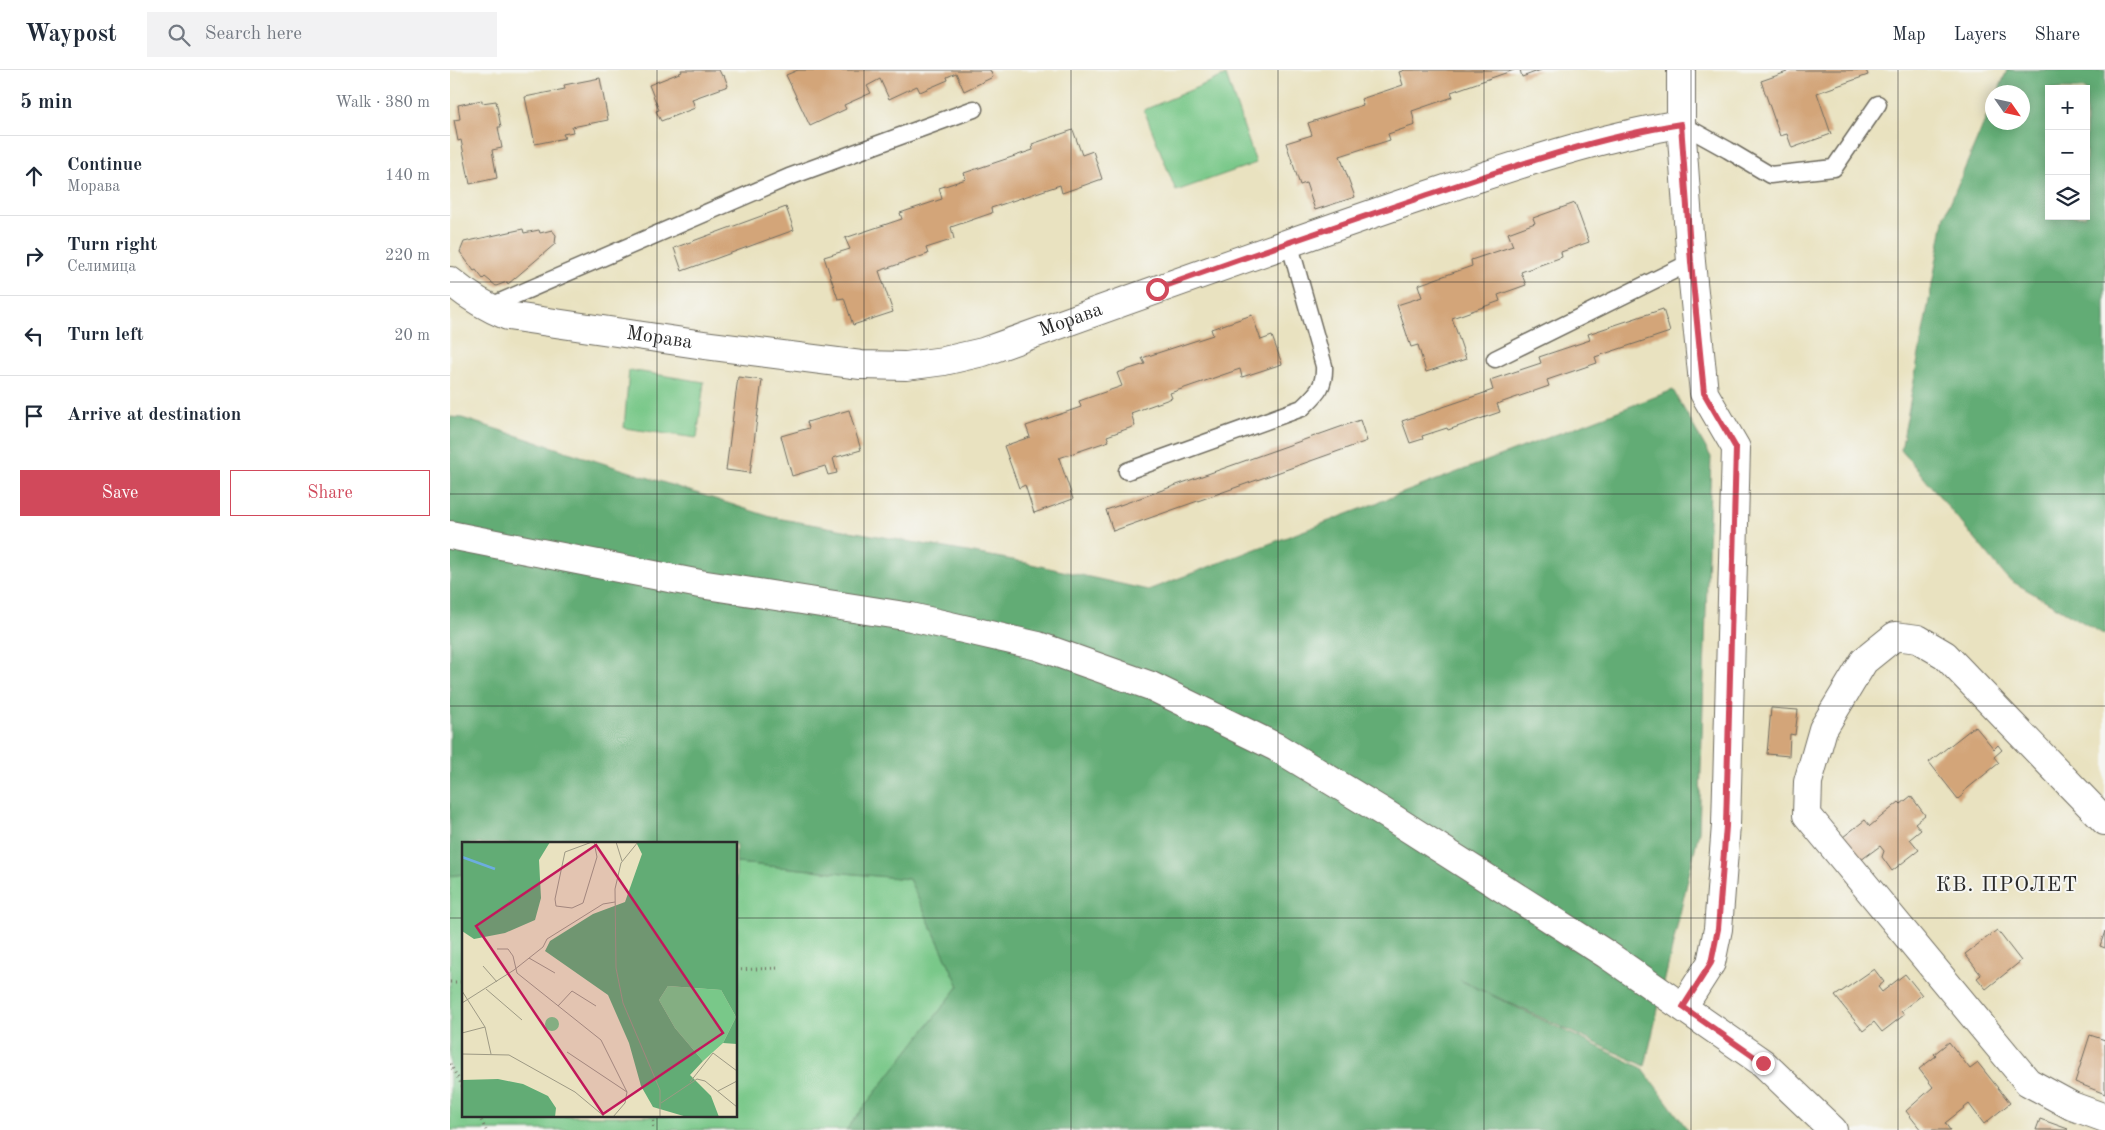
<!DOCTYPE html>
<meta charset="utf-8">
<style>
body{margin:0;font-family:"Old Standard TT",serif;background:#f2f2f3;color:#1f2937}
.controls{position:absolute;right:15px;top:15px;display:grid;overflow:hidden;border-radius:0px;box-shadow:0 2px 12px #0003}
.controls button{width:45px;height:45px;display:grid;place-items:center;padding:0;border:0;border-bottom:1px solid #e0e1e3;background:#fff;color:#1f2937;font:25px sans-serif}
.compass{position:absolute;left:1535px;top:15px;width:45px;height:45px;border-radius:50%;background:#fff;box-shadow:0 2px 12px #0003;rotate:124deg}
.stop{position:absolute;width:15px;height:15px;margin:-11px;border:4px solid #d1495b;border-radius:50%;background:#fff}
.stop.end{background:#d1495b;border-color:#fff;box-shadow:0 1px 5px #0008}
.list{margin:0;padding:0;list-style:none}
h2{display:flex;justify-content:space-between;align-items:center;height:65px;margin:0;padding:0 20px;font-size:21px}
h2 small{font-size:16px;font-weight:400;color:#747a83}
.list li{display:grid;grid-template-columns:32px 1fr auto;gap:15px;align-items:center;box-sizing:border-box;height:80px;padding:0 20px;border-top:1px solid #e0e1e3}
.list b{display:block;font-size:19px;white-space:nowrap}
.list p{margin:0;font-size:16px;white-space:nowrap;color:#747a83}
.list em{font-size:16px;font-style:normal;color:#747a83}
.actions{display:flex;gap:10px;padding:15px 20px}
.actions a{flex:1;padding:11px 0;border:1px solid #d1495b;border-radius:0px;text-align:center;font-size:18px;color:#d1495b}
.actions .main{background:#d1495b;color:#fff}
.icon{flex:none;width:28px;height:28px;fill:none;stroke:currentColor;stroke-width:2;stroke-linecap:round;stroke-linejoin:round}
.map{position:relative;flex:none;width:1655px;height:1060px;overflow:hidden}
header{display:flex;align-items:center;gap:30px;box-sizing:border-box;height:70px;padding:0 25px;background:#fff;border-bottom:1px solid #e0e1e3}
header strong{font-size:24px}
nav{display:flex;gap:28px;margin-inline-start:auto;font-size:18px}
.search{width:350px;height:45px;background:#f2f2f3;display:flex;align-items:center;gap:12px;box-sizing:border-box;padding:0 18px;border-radius:0px;color:#747a83;font-size:19px}
main{display:flex}
aside{flex:1;background:#fff}
.map>svg:first-child{display:block}
.green{fill:#79c889;stroke:#527a5a}
.forest{fill:#62ac75;stroke:#466c50;fill-rule:evenodd}
.building{fill:#d3a579}
.lines{fill:none;stroke-linecap:round;stroke-linejoin:round}
.lane-casing{stroke:#6e6b5f;stroke-width:19}
.street-casing{stroke:#6e6b5f;stroke-width:30}
.secondary-casing{stroke:#6e6b5f;stroke-width:30}
.path{stroke:#6e6b5f;stroke-width:3;stroke-dasharray:1 4;stroke-linecap:butt}
.lane{stroke:#fff;stroke-width:16}
.street{stroke:#fff;stroke-width:28}
.secondary{stroke:#fff;stroke-width:28}
.route{stroke:#d1495b;stroke-width:6}
.grid{fill:none;stroke:#2b2b2b;stroke-width:1;stroke-opacity:0.55}
.labels{text-anchor:middle;dominant-baseline:central;stroke-width:4;stroke-linejoin:round;paint-order:stroke}
.street-label{font-size:20px;fill:#2b2b2b;stroke:#f6f6f2}
.neighbourhood-label{font-size:21px;letter-spacing:1px;fill:#2b2b2b;stroke:#f6f6f2}
.inset-river{fill:none;stroke:#6cade0;stroke-width:2.5}
.inset-road{fill:none;stroke:#9d9984;stroke-width:1}
.view{fill:#c2185b;fill-opacity:0.15;stroke:#c2185b;stroke-width:2.5}
.inset-edge{fill:none;stroke:#2b2b2b;stroke-width:2.5}
</style>
<header>
<strong>Waypost</strong>
<div class="search"><svg class="icon" aria-label="search" viewBox="0 0 24 24"><circle cx="10" cy="10" r="6"/><path d="M15 15l6 6"/></svg>Search here</div>
<nav><a>Map</a><a>Layers</a><a>Share</a></nav>
</header>
<main>
<aside>
<h2>5 min<small>Walk · 380 m</small></h2>
<ul class="list">
<li><svg class="icon" aria-label="ahead" viewBox="0 0 24 24"><path d="M12 20V5M6 11l6-6 6 6"/></svg><div><b>Continue</b><p>Морава</p></div><em>140 m</em></li>
<li><svg class="icon" aria-label="right" viewBox="0 0 24 24"><path d="M7 20v-9h11M14 6l5 5-5 5"/></svg><div><b>Turn right</b><p>Селимица</p></div><em>220 m</em></li>
<li><svg class="icon" aria-label="left" viewBox="0 0 24 24"><path d="M17 20v-9H6M10 6l-5 5 5 5"/></svg><div><b>Turn left</b></div><em>20 m</em></li>
<li><svg class="icon" aria-label="arrive" viewBox="0 0 24 24"><path d="M6 21V4h12l-3 4 3 4H6"/></svg><div><b>Arrive at destination</b></div></li>
</ul>
<div class="actions"><a class="main">Save</a><a>Share</a></div>
</aside>
<div class="map">
<svg width="1655" height="1060" viewBox="0 0 1655 1060">
<rect width="100%" height="100%" fill="#f6f6f2"/>
<filter id="ink" filterUnits="userSpaceOnUse"><feTurbulence type="fractalNoise" baseFrequency=".02" numOctaves="2"/><feDisplacementMap in="SourceGraphic" scale="10" xChannelSelector="R" yChannelSelector="G"/><feConvolveMatrix kernelMatrix="1 2 1 2 8 2 1 2 1" color-interpolation-filters="sRGB"/></filter>
<filter id="wash" filterUnits="userSpaceOnUse"><feTurbulence type="fractalNoise" baseFrequency=".0096" numOctaves="4" result="noise"/><feDisplacementMap in="SourceGraphic" scale="20" xChannelSelector="R" yChannelSelector="G"/><feGaussianBlur stdDeviation="1.12" result="paint"/><feColorMatrix in="noise" values="0 0 0 0 0 0 0 0 0 0 0 0 0 0 0 0 0 1.4 0 .05"/><feComposite in="paint" operator="in"/></filter>
<g filter="url(#wash)">
<rect width="100%" height="100%" fill="#e9e2c0"/>
<g class="green">
<path d="M 776,5 L 806,93 L 726,121 L 694,40 Z"/>
<path d="M 179,300 L 254,312 L 247,368 L 174,358 Z"/>
<path d="M 286,793 L 459,809 L 509,916 L 396,1060 L 0,1060 L 0,806 L 14,804 L 14,1046 L 286,1046 Z"/>
</g>
<g class="forest">
<path d="M 1557,0 L 1655,0 L 1655,565 L 1558,509 L 1451,380 L 1495,145 L 1542,34 L 1542,52 L 1572,52 L 1572,22 L 1548,22 ZM 1599,19 L 1636,19 L 1636,146 L 1599,146 Z"/>
<path d="M 1223,320 L 1261,387 L 1249,761 L 1195,996 L 1010,910 L 1192,998 L 1238,1060 L 396,1060 L 509,916 L 459,809 L 286,793 L 286,774 L 14,774 L 14,804 L 0,806 L 0,347 L 12,348 L 321,447 L 563,490 L 698,520 Z"/>
</g>
<g id="blocks">
<g class="building">
<path d="M 231,0 L 269,0 L 272,6 L 274,5 L 278,16 L 242,29 L 245,38 L 211,51 L 206,41 L 209,40 L 199,15 L 232,2 Z"/>
<path d="M 348,0 L 540,0 L 543,7 L 514,21 L 506,3 L 497,7 L 498,10 L 470,22 L 467,16 L 439,29 L 430,9 L 417,16 L 421,23 L 394,35 L 396,39 L 360,56 L 336,5 Z"/>
<path d="M 955,0 L 1064,0 L 1001,22 L 1003,27 L 962,41 L 965,55 L 938,64 L 940,70 L 890,86 L 905,127 L 865,140 L 856,113 L 850,115 L 836,73 L 862,65 L 858,53 L 913,35 L 911,29 L 953,15 L 949,2 Z"/>
<path d="M 1070,0 L 1091,0 L 1072,7 Z"/>
<path d="M 1336,0 L 1416,0 L 1418,5 L 1367,23 L 1381,64 L 1342,78 L 1337,64 L 1330,66 L 1311,11 L 1337,2 Z"/>
<path d="M 150,8 L 158,50 L 122,57 L 123,62 L 113,64 L 115,68 L 85,74 L 75,27 L 115,19 L 114,15 Z"/>
<path d="M 32,30 L 32,33 L 46,31 L 51,57 L 48,57 L 52,78 L 42,80 L 47,108 L 20,114 L 11,70 L 8,71 L 4,50 L 10,49 L 8,35 Z"/>
<path d="M 623,60 L 632,85 L 643,81 L 652,109 L 612,123 L 610,115 L 541,138 L 542,143 L 501,157 L 504,169 L 476,178 L 478,184 L 429,201 L 443,242 L 403,255 L 394,228 L 388,229 L 374,187 L 400,179 L 395,168 L 452,149 L 450,143 L 492,129 L 489,118 L 516,109 L 514,103 L 583,80 L 582,74 Z"/>
<path d="M 1125,133 L 1139,172 L 1111,182 L 1112,187 L 1071,202 L 1076,215 L 1048,225 L 1050,231 L 1002,248 L 1016,289 L 976,302 L 968,275 L 961,277 L 947,235 L 972,227 L 968,215 L 1022,196 L 1021,190 L 1063,176 L 1058,163 L 1085,153 L 1083,148 Z"/>
<path d="M 336,137 L 344,160 L 232,201 L 224,178 Z"/>
<path d="M 73,159 L 74,163 L 89,160 L 90,163 L 102,160 L 106,165 L 105,174 L 58,214 L 57,212 L 46,216 L 35,207 L 33,209 L 26,200 L 24,201 L 10,182 L 14,172 Z"/>
<path d="M 1213,239 L 1220,262 L 1145,287 L 1147,293 L 1097,310 L 1099,316 L 1047,334 L 1050,342 L 998,360 L 997,358 L 972,366 L 973,369 L 960,373 L 952,351 L 1043,320 L 1040,310 L 1091,293 L 1089,287 L 1140,270 L 1138,264 Z"/>
<path d="M 802,245 L 811,270 L 822,266 L 832,294 L 792,307 L 790,299 L 720,323 L 722,328 L 681,343 L 685,356 L 657,366 L 659,371 L 609,388 L 623,429 L 584,443 L 575,415 L 569,418 L 554,376 L 580,367 L 576,356 L 631,337 L 629,331 L 672,316 L 667,303 L 695,294 L 692,288 L 763,265 L 761,259 Z"/>
<path d="M 288,307 L 312,310 L 300,403 L 276,400 Z"/>
<path d="M 399,340 L 411,380 L 383,388 L 387,403 L 378,405 L 375,396 L 342,406 L 331,366 L 359,358 L 357,352 Z"/>
<path d="M 910,350 L 917,371 L 663,461 L 656,440 Z"/>
<path d="M 1321,638 L 1348,640 L 1345,665 L 1340,664 L 1339,686 L 1317,684 Z"/>
<path d="M 1525,656 L 1544,679 L 1548,675 L 1552,680 L 1544,687 L 1549,693 L 1513,722 L 1514,724 L 1508,729 L 1479,692 Z"/>
<path d="M 1461,726 L 1475,745 L 1465,753 L 1471,760 L 1460,769 L 1469,780 L 1442,801 L 1432,787 L 1434,781 L 1430,776 L 1411,790 L 1393,767 L 1415,750 L 1420,756 L 1449,732 L 1451,734 Z"/>
<path d="M 1547,860 L 1571,891 L 1536,919 L 1527,908 L 1531,905 L 1515,884 Z"/>
<path d="M 1655,861 L 1655,878 L 1650,876 Z"/>
<path d="M 1424,899 L 1434,912 L 1428,917 L 1432,922 L 1455,904 L 1472,925 L 1451,941 L 1454,945 L 1432,962 L 1424,952 L 1413,961 L 1385,926 Z"/>
<path d="M 1640,965 L 1655,970 L 1655,1024 L 1625,1012 Z"/>
<path d="M 1499,972 L 1520,999 L 1528,993 L 1560,1033 L 1534,1054 L 1519,1034 L 1495,1053 L 1500,1060 L 1471,1060 L 1456,1041 L 1483,1017 L 1469,999 L 1486,986 L 1484,984 Z"/>
<path d="M 1590,1049 L 1618,1059 L 1617,1060 L 1586,1060 Z"/>
</g>
</g>
</g>
<g filter="url(#ink)">
<use href="#blocks" fill-opacity="0" stroke="#6e6b5f" stroke-width="1"/>
<g class="lines">
<g class="lane-casing">
<g id="lane">
<path d="M 1231,54 L 1278,80 L 1320,105 L 1384,98 L 1428,34"/>
<path d="M 36,238 L 339,107 L 524,39"/>
<path d="M 1045,289 L 1241,192"/>
<path d="M 677,401 L 852,338 C 866,324 875,318 874,296 L 839,172"/>
</g>
</g>
<g class="street-casing">
<g id="street">
<path d="M 1231,0 L 1231,54 L 1241,192 L 1254,323 L 1286,378 L 1276,755 L 1268,859 L 1261,893 L 1233,937"/>
<path id="s1" d="M 0,211 C 18,226 36,237 58,246 L 254,275 L 411,295 L 456,296 L 494,291 L 533,282 C 672,232 811,182 951,134 C 1041,104 1136,69 1231,54"/>
<path d="M 1655,751 L 1495,585 L 1468,569 L 1445,566 L 1414,591 L 1373,659 L 1358,712 L 1357,745 L 1578,1012 L 1622,1036 L 1655,1048"/>
</g>
</g>
<g class="secondary-casing">
<path id="secondary" d="M 0,465 L 250,514 L 461,547 L 588,576 L 701,616 L 826,677 L 933,742 L 1156,884 L 1313,993 L 1383,1060"/>
</g>
<g class="path">
<path d="M 286,900 L 329,898"/>
<path d="M 0,912 L 14,912"/>
<path d="M 0,994 L 14,1019"/>
<path d="M 29,1046 L 36,1060"/>
<path d="M 202,1046 L 204,1060"/>
</g>
<use href="#lane" class="lane"/>
<use href="#street" class="street"/>
<use href="#secondary" class="secondary"/>
</g>
</g>
<g class="lines" filter="url(#ink)">
<path class="route" d="M 707,219 C 795,187 883,157 972,127 C 1056,99 1143,68 1231,54 L 1241,192 L 1254,323 L 1286,378 L 1276,756 L 1268,859 L 1261,893 L 1233,937 L 1313,993"/>
</g>
<path class="grid" d="M 207,0 L 207,774M 414,0 L 414,1060M 621,0 L 621,1060M 828,0 L 828,1060M 1034,0 L 1034,1060M 1241,0 L 1241,1060M 1448,0 L 1448,1060M 0,212 L 1655,212M 0,424 L 1655,424M 0,636 L 1655,636M 0,848 L 14,848M 286,848 L 1655,848M 207,1046 L 207,1060"/>
<g class="labels">
<g class="street-label">
<text stroke="none"><textPath href="#s1" startOffset="641">Морава</textPath></text>
<text stroke="none"><textPath href="#s1" startOffset="221">Морава</textPath></text>
</g>
<g class="neighbourhood-label">
<text x="1557" y="815">КВ. ПРОЛЕТ</text>
</g>
</g>
<g transform="translate(12 772)">
<rect width="275" height="275" fill="#e9e2c0"/>
<path d="M 206,144 L 259,148 L 274,175 L 261,201 L 241,219 L 213,186 L 197,158 ZM83 182a7 7 0 1 1 14 0a7 7 0 1 1-14 0Z" fill="#79c889"/>
<path d="M 0,0 L 88,0 L 77,18 L 79,56 L 73,78 L 43,91 L 12,97 L 0,89 ZM 174,0 L 275,0 L 275,202 L 261,201 L 274,175 L 259,148 L 206,144 L 197,158 L 213,186 L 241,219 L 228,233 L 249,254 L 257,275 L 225,275 L 191,265 L 179,244 L 167,201 L 146,153 L 83,109 L 88,99 L 131,72 L 163,60 L 180,12 ZM 36,237 L 61,242 L 86,254 L 94,266 L 93,275 L 0,275 L 0,238 Z" fill="#62ac75"/>
<path class="inset-river" d="M 0,15 L 33,27"/>
<path class="inset-road" d="M 130,0 L 103,10 L 93,57 L 94,64 L 110,66 L 121,61 L 135,15 L 132,0M 154,0 L 160,19M 176,0 L 159,21 L 153,47 L 154,126 L 161,161 L 198,248 L 198,275M 35,107 L 46,107 L 51,114 L 55,131 L 139,198 L 165,250 L 163,261 L 151,275M 67,116 L 93,131M 21,124 L 35,140M 24,147 L 60,178M 0,149 L 23,185 L 29,212M 0,161 L 52,128 L 81,105 L 85,97 L 141,62 L 153,60M 96,164 L 110,149 L 134,164M 0,191 L 23,185M 105,210 L 165,250M 0,212 L 47,213 L 113,250 L 143,275M 228,240 L 251,211 L 275,229M 256,249 L 275,239M 199,261 L 235,237 L 243,239 L 275,265"/>
<path class="view" d="M 134,3 L 261,191 L 141,272 L 14,84 Z"/>
<rect width="275" height="275" class="inset-edge"/>
</g>
</svg>
<div class="controls">
<button>+</button>
<button>−</button>
<button><svg class="icon" aria-label="layers" viewBox="0 0 24 24"><path d="M12 4l9 5-9 5-9-5zM3 14l9 5 9-5"/></svg></button>
</div>
<svg class="compass" viewBox="-18 -18 36 36"><path d="M0-13l5 13h-10z" fill="#e53935"/><path d="M0 13l5-13h-10z" fill="#747a83"/></svg>
<div class="stop" style="left:707px;top:219px"></div>
<div class="stop end" style="left:1313px;top:993px"></div>
</div>
</main>
